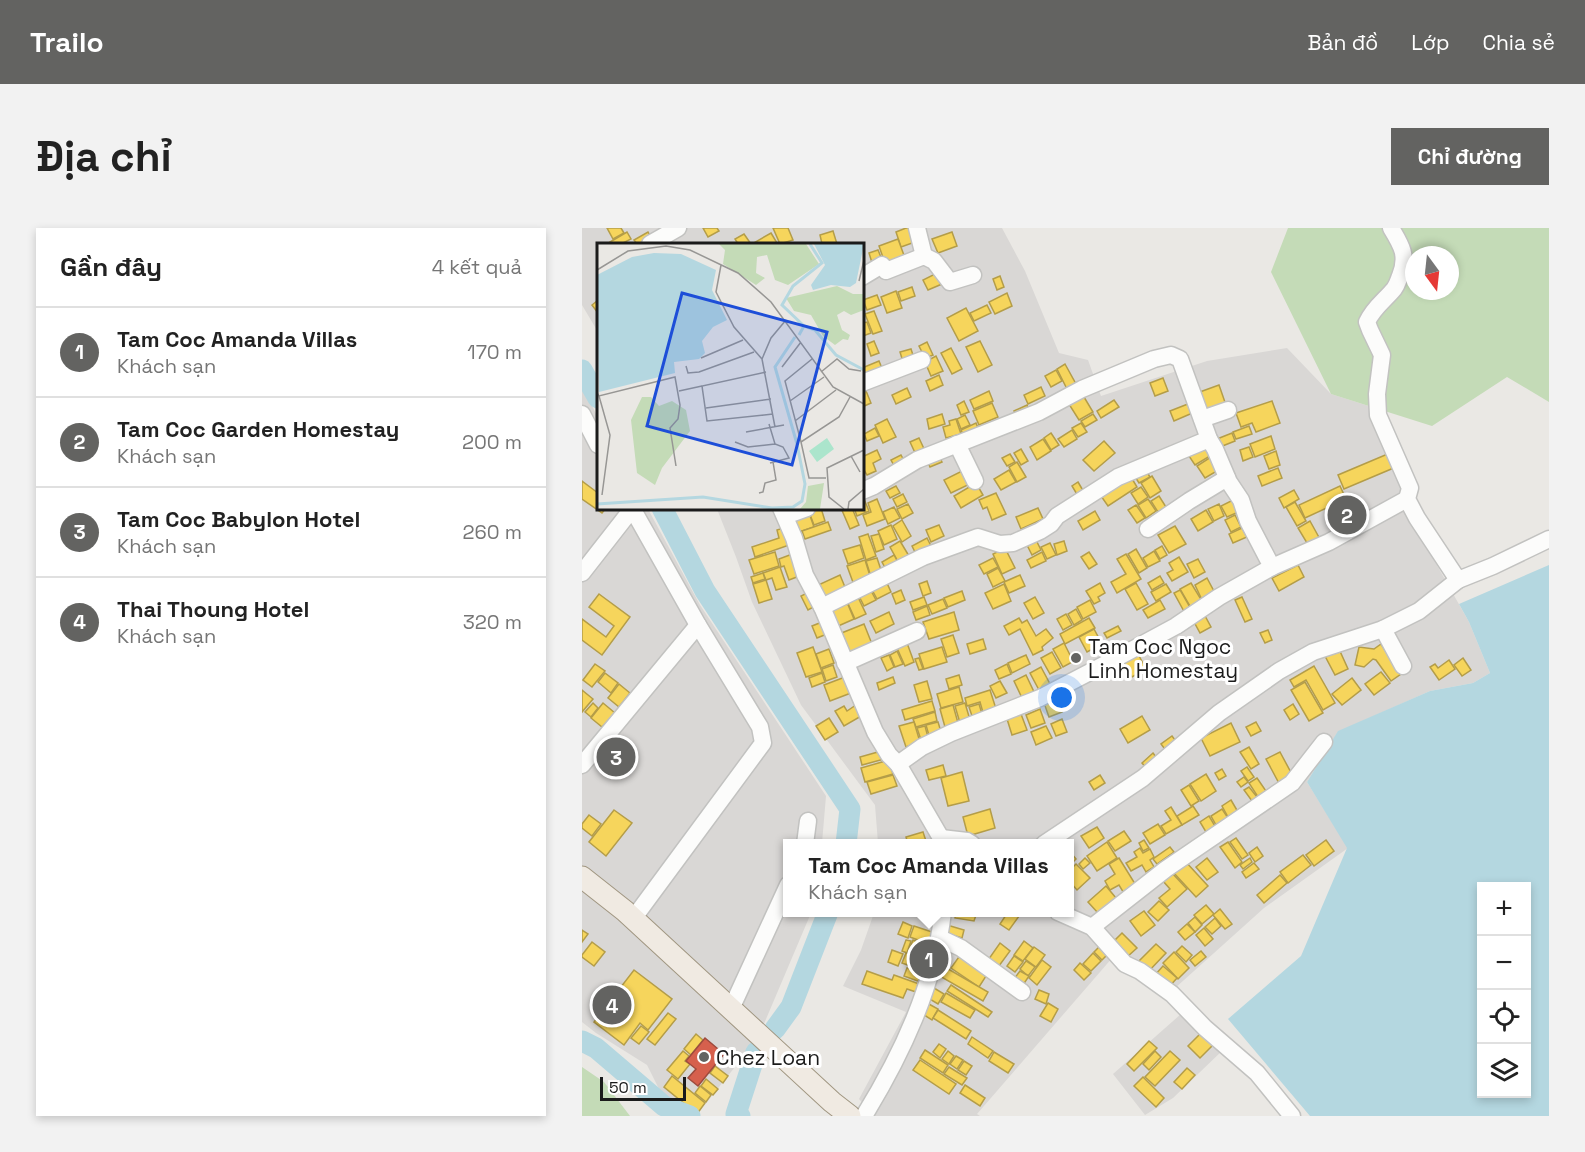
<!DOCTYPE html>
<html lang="vi">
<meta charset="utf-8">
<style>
body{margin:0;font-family:"Space Grotesk",sans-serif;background:#f2f2f2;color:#222}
.controls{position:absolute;right:18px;bottom:18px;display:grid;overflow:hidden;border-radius:0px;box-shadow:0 3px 9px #0003}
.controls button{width:54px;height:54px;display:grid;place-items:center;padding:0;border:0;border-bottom:2px solid #e0e0e0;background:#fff;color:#222;font:30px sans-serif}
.compass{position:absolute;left:823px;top:18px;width:54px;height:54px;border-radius:50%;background:#fff;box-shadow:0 3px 9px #0003;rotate:165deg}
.scale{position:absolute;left:18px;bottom:15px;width:86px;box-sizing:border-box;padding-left:6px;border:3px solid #1b1b1b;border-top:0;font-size:16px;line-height:21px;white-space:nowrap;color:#1b1b1b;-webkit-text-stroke:4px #fff;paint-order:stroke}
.you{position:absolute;left:480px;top:470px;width:21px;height:21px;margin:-15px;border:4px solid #fff;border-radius:50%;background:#1a73e8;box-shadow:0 0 0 9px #1a73e833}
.badge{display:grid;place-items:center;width:39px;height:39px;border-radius:50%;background:#636361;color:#fff;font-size:20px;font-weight:700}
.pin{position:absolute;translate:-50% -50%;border:3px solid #fff;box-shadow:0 2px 6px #0006}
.popup{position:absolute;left:201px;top:611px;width:291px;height:78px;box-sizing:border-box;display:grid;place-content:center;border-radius:0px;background:#fff;filter:drop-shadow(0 2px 4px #0005);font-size:20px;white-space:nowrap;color:#767676}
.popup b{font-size:22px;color:#222}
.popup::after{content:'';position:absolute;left:50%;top:100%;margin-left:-12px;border:12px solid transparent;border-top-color:#fff}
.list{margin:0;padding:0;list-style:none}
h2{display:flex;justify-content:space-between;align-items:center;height:78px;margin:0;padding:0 24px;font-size:26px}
h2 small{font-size:20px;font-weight:400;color:#767676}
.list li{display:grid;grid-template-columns:39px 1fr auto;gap:18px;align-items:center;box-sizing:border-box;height:90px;padding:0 24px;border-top:2px solid #e0e0e0}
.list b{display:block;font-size:22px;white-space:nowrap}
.list p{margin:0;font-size:20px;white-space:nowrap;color:#767676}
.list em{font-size:20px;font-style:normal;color:#767676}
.icon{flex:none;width:33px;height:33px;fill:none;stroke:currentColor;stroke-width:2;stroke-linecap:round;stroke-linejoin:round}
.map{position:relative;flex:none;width:967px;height:888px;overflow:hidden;border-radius:0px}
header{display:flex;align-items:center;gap:36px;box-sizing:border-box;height:84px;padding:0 30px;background:#636361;color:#fff}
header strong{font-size:28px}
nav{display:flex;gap:33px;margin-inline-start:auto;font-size:21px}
.intro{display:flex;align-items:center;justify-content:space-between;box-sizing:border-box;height:144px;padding:0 36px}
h1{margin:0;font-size:42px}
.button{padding:15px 27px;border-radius:0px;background:#636361;color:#fff;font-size:21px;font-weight:700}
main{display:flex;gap:36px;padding:0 36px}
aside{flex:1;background:#fff;border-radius:0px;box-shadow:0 3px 9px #0003}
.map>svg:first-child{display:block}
.residential{fill:#d9d7d5}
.forest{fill:#c4dbb7;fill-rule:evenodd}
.water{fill:#b4d7e0;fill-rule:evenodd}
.homes{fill:#f6d55c;stroke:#b49d48;stroke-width:1.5}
.shops{fill:#d6604d;stroke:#9e4b3e;stroke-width:1.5}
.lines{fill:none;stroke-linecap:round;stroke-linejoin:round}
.river{stroke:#b4d7e0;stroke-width:21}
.minor-casing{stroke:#c2c2c0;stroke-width:19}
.major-casing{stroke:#a09681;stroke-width:23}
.minor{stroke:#fcfcfb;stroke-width:16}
.major{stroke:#f0eae2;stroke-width:21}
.poi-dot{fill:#636361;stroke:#fff;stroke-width:2}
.labels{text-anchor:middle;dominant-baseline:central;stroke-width:6;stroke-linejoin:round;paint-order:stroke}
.poi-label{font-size:21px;fill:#1b1b1b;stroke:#fff;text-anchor:start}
.inset-river{fill:none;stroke:#b4d7e0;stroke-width:3}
.inset-road{fill:none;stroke:#979694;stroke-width:1.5}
.view{fill:#1d4ed8;fill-opacity:0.15;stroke:#1d4ed8;stroke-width:3}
.inset-edge{fill:none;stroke:#1b1b1b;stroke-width:3}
</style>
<header>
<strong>Trailo</strong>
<nav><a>Bản đồ</a><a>Lớp</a><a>Chia sẻ</a></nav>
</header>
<div class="intro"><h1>Địa chỉ</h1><a class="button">Chỉ đường</a></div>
<main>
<aside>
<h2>Gần đây<small>4 kết quả</small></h2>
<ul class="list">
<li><span class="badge">1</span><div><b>Tam Coc Amanda Villas</b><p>Khách sạn</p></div><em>170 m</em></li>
<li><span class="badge">2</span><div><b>Tam Coc Garden Homestay</b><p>Khách sạn</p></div><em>200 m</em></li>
<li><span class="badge">3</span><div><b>Tam Coc Babylon Hotel</b><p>Khách sạn</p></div><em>260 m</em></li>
<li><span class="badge">4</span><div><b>Thai Thoung Hotel</b><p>Khách sạn</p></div><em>320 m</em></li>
</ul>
</aside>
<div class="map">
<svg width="967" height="888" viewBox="0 0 967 888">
<rect width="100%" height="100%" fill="#eae8e4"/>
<g class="residential">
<path d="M 0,0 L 420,0 L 443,43 L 477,125 L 506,132 L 519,168 L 625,133 L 705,120 L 749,166 L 790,179 L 817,246 L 822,279 L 887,394 L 908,445 L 891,455 L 848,463 L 756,504 L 725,554 L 766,620 L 682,680 L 592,761 L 642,821 L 591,870 L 563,887 L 531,846 L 599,786 L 580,766 L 531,729 L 395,886 L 398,888 L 292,888 L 277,871 L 324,784 L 261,758 L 279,722 L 292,685 L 488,684 L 488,616 L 296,615 L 293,577 L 219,477 L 170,374 L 154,329 L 135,281 L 280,280 L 280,16 L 16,16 L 16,104 L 0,77 Z"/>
<path d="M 0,157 L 16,190 L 16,280 L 66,281 L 118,377 L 244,568 L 240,615 L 206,616 L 206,684 L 229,685 L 176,810 L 114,888 L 78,863 L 65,837 L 14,805 L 0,794 Z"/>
</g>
<g class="forest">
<path d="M 706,0 L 967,0 L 967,174 L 925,149 L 850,198 L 749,166 L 689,44 ZM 832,27 L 868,27 L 868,63 L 832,63 Z"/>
<path d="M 0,839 L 22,854 L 48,888 L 0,888 Z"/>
</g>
<path class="water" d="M 967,337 L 967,888 L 728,888 L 646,791 L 719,728 L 765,620 L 725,554 L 756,503 L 848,463 L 891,455 L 908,445 L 887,394 L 877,376 ZM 900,658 L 945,658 L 945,866 L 900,866 Z"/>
<g class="homes">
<path d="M 25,0 L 39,0 L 42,5 L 31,11 Z"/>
<path d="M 121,0 L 135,0 L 137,3 L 126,9 Z"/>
<path d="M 191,0 L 206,0 L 211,12 L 198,16 Z"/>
<path d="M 324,0 L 333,0 L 333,14 L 319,19 L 314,4 Z"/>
<path d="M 251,3 L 255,16 L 240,16 L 238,7 Z"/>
<path d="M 45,4 L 49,11 L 39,16 L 30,16 L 28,14 Z"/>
<path d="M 66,4 L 71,13 L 64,16 L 55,16 L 52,12 Z"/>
<path d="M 370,4 L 375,18 L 356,25 L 350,11 Z"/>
<path d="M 189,5 L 195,15 L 193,16 L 170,16 Z"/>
<path d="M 162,6 L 169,16 L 156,16 L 153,11 Z"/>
<path d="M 316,11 L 323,30 L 304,38 L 297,18 Z"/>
<path d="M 296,22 L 301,34 L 291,38 L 287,25 Z"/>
<path d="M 355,45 L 360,56 L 346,62 L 341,52 Z"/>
<path d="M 418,48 L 422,59 L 415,62 L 411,51 Z"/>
<path d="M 330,59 L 333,68 L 319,73 L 316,64 Z"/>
<path d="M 314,63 L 320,80 L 305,85 L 299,69 Z"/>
<path d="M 425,65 L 430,78 L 413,86 L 407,74 Z"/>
<path d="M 295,67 L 299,77 L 285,82 L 281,72 Z"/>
<path d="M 16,72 L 16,85 L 10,77 Z"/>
<path d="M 405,77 L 409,85 L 392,93 L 388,85 Z"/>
<path d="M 384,80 L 396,103 L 377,113 L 365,90 Z"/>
<path d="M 292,83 L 300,103 L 291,106 L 283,86 Z"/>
<path d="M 285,94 L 289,105 L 281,108 L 280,95 Z"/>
<path d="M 292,113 L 297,125 L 289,128 L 285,116 Z"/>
<path d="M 398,113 L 410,137 L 396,144 L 384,119 Z"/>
<path d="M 345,114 L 351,127 L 343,130 L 337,118 Z"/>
<path d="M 369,120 L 380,141 L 370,146 L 359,125 Z"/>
<path d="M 329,121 L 333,133 L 322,137 L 318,124 Z"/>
<path d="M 354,128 L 361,143 L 349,148 L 343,134 Z"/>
<path d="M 297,133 L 302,145 L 280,153 L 280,140 Z"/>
<path d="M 483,136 L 494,156 L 485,161 L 475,141 Z"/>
<path d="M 474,142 L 480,153 L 469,159 L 463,148 Z"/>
<path d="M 357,147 L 361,157 L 348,163 L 344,153 Z"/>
<path d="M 581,150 L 586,163 L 573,168 L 568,155 Z"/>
<path d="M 637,157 L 645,180 L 623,188 L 615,165 Z"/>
<path d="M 282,158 L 289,175 L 280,179 L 280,159 Z"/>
<path d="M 459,159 L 463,168 L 446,176 L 442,167 Z"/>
<path d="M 325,160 L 329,169 L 314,176 L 310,167 Z"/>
<path d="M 407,163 L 411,173 L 392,181 L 388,172 Z"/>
<path d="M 499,164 L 511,184 L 497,192 L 485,173 Z"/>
<path d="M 532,172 L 537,179 L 519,190 L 515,183 Z"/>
<path d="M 382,173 L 387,184 L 379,187 L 375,177 Z"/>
<path d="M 690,173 L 698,195 L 674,204 L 670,195 L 659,199 L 654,185 Z"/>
<path d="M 611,174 L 615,183 L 592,193 L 588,183 Z"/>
<path d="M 410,175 L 416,189 L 397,197 L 391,183 Z"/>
<path d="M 445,177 L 447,183 L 434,188 L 432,183 Z"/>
<path d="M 360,186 L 363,196 L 347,201 L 345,191 Z"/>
<path d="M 511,186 L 515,192 L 503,199 L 499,193 Z"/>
<path d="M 383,187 L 388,197 L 379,201 L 375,191 Z"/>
<path d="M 305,191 L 314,209 L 301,215 L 293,197 Z"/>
<path d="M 374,191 L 379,206 L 364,210 L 361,199 L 368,197 L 367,193 Z"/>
<path d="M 394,195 L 398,205 L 383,211 L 379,202 Z"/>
<path d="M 499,195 L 505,204 L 496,209 L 490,200 Z"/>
<path d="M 667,198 L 670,206 L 654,211 L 651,204 Z"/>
<path d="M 293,200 L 297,208 L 285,213 L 282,206 Z"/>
<path d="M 490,202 L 495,211 L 482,219 L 476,211 Z"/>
<path d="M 469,205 L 477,217 L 469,222 L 462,210 Z"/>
<path d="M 650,205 L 653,213 L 638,219 L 635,211 Z"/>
<path d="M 689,208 L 693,221 L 673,229 L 668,216 Z"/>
<path d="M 337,210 L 344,225 L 335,229 L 328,214 Z"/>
<path d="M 461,211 L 469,223 L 455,232 L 448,219 Z"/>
<path d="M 522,213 L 533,225 L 512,243 L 501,232 Z"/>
<path d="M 626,216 L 633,225 L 613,237 L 607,228 Z"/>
<path d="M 667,219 L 671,229 L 661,233 L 658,222 Z"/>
<path d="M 439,221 L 446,233 L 439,237 L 432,225 Z"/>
<path d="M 295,222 L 299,231 L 291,235 L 294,243 L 285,247 L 280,239 L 280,229 Z"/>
<path d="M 694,223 L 698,237 L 687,241 L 682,228 Z"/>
<path d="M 356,225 L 360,234 L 348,239 L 344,230 Z"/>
<path d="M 808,225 L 814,239 L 762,261 L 756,247 Z"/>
<path d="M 428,226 L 433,234 L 425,238 L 420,230 Z"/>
<path d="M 319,227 L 324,236 L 314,241 L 309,232 Z"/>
<path d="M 632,227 L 640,240 L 623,250 L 615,238 Z"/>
<path d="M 435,234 L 444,249 L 435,254 L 427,239 Z"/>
<path d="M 696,240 L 700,250 L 680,258 L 676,248 Z"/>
<path d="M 384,241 L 390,255 L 369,265 L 362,252 Z"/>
<path d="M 563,241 L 568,249 L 557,255 L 552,247 Z"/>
<path d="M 427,242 L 434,254 L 419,262 L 412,251 Z"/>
<path d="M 570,248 L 579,263 L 568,270 L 559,255 Z"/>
<path d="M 549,249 L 555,259 L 526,278 L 519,268 Z"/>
<path d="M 0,253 L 16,265 L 16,280 L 24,280 L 20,285 L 0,271 Z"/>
<path d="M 496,254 L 506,271 L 496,268 L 490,258 Z"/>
<path d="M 394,255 L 401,267 L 379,280 L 372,268 Z"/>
<path d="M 314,258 L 318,265 L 308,270 L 304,263 Z"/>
<path d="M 758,258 L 764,271 L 723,290 L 717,277 Z"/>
<path d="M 559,259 L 566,269 L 556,276 L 549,265 Z"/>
<path d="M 712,262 L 717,271 L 702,280 L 697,270 Z"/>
<path d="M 414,265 L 424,286 L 410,292 L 405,279 L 401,281 L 397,272 Z"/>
<path d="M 321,266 L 325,274 L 315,279 L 311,271 Z"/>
<path d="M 577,268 L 584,279 L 576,284 L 569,273 Z"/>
<path d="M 655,270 L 661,282 L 645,289 L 639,278 Z"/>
<path d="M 282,271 L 287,283 L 275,288 L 272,280 L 280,280 L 280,272 Z"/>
<path d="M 295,271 L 303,291 L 285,298 L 281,287 L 289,284 L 286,275 Z"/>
<path d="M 566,271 L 574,283 L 564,290 L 556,277 Z"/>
<path d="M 713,274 L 724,293 L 715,298 L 704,279 Z"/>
<path d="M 326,276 L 331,285 L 320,291 L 315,281 Z"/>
<path d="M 637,276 L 642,288 L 632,293 L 626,281 Z"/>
<path d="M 554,277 L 563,290 L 555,295 L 546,282 Z"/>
<path d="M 312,279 L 318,290 L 306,296 L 301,284 Z"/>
<path d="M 239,280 L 243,293 L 232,297 L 227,284 Z"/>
<path d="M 259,280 L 270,280 L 277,297 L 268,301 Z"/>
<path d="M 456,280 L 461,291 L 439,301 L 434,289 Z"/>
<path d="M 624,282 L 631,294 L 616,303 L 609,291 Z"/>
<path d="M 513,283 L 518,292 L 501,302 L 496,293 Z"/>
<path d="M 227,285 L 232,299 L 214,305 L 209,291 Z"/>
<path d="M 653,287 L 659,299 L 649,304 L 643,292 Z"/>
<path d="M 320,292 L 329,308 L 320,314 L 311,298 Z"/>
<path d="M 728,293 L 739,313 L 728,320 L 716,300 Z"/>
<path d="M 246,294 L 249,302 L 223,311 L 220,303 Z"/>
<path d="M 309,297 L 315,311 L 302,317 L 296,303 Z"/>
<path d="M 357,297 L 362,308 L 349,314 L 344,302 Z"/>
<path d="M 593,298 L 604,316 L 587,325 L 576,307 Z"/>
<path d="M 205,299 L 210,316 L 173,329 L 170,319 L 197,310 L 195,302 Z"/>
<path d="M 660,300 L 665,309 L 651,315 L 647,306 Z"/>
<path d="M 286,306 L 294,328 L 284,332 L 277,309 Z"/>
<path d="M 297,306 L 302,321 L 294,324 L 289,308 Z"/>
<path d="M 452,308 L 459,322 L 450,327 L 443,313 Z"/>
<path d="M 345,310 L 351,322 L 336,330 L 330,318 Z"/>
<path d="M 318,313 L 330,333 L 319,339 L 308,319 Z"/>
<path d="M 482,313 L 485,323 L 475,327 L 472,316 Z"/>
<path d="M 468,315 L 474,327 L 465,331 L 459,319 Z"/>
<path d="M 278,317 L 282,330 L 266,336 L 261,322 Z"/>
<path d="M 580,318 L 585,327 L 578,331 L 573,322 Z"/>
<path d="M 423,320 L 433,340 L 420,346 L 411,326 Z"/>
<path d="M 554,321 L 565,340 L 557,345 L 546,326 Z"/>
<path d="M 572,323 L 578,333 L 566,339 L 561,330 Z"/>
<path d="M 193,324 L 197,338 L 172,346 L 167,332 Z"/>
<path d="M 460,324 L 464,333 L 449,340 L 445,332 Z"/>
<path d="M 507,324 L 515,336 L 507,341 L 499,329 Z"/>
<path d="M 213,325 L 220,347 L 207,352 L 202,338 L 199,339 L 197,331 Z"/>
<path d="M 544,326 L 559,351 L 535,365 L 529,354 L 544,346 L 535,331 Z"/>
<path d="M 312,327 L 318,338 L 306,345 L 300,334 Z"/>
<path d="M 597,329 L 606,344 L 590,353 L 585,345 L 591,342 L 587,335 Z"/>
<path d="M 295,330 L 301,348 L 290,352 L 284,333 Z"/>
<path d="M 411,330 L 416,339 L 402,346 L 397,337 Z"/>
<path d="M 616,331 L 623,344 L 612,350 L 605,336 Z"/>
<path d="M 283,332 L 289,351 L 272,357 L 265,338 Z"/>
<path d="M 716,337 L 722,349 L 697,363 L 690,350 Z"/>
<path d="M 198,339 L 205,359 L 194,362 L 190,350 L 184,352 L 181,345 Z"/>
<path d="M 416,340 L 423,353 L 411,359 L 405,346 Z"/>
<path d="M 181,345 L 183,351 L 171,355 L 169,349 Z"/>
<path d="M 258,347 L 265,364 L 242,374 L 234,358 Z"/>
<path d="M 438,347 L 443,358 L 427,365 L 422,354 Z"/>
<path d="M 578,348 L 582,355 L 570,362 L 566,355 Z"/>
<path d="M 625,350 L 634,367 L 621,374 L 613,357 Z"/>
<path d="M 184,352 L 190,371 L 177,375 L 171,356 Z"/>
<path d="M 304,353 L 309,364 L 295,371 L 289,360 Z"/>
<path d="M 345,353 L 349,365 L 341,368 L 337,356 Z"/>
<path d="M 518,355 L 523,365 L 516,369 L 518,373 L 512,376 L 504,363 Z"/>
<path d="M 554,355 L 566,376 L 555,382 L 543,361 Z"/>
<path d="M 609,355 L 620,373 L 609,380 L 598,361 Z"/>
<path d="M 422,356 L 429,373 L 411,381 L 403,365 Z"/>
<path d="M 584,356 L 589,364 L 574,373 L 569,364 Z"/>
<path d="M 288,361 L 294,372 L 282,378 L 276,366 Z"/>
<path d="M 231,362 L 237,376 L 226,382 L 219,368 Z"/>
<path d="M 319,362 L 323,372 L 314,376 L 310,366 Z"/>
<path d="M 598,362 L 610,383 L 604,387 L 592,365 Z"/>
<path d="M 380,363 L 383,372 L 366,379 L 362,370 Z"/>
<path d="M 274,365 L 284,386 L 273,391 L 263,369 Z"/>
<path d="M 17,366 L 48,389 L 20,427 L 0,412 L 0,391 L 24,409 L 32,398 L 7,379 Z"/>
<path d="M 342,369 L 345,377 L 331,382 L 328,374 Z"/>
<path d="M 453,369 L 462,385 L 451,391 L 442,375 Z"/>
<path d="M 660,369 L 670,391 L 663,394 L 653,372 Z"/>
<path d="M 361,371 L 365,380 L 350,386 L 346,377 Z"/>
<path d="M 264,372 L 272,391 L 254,399 L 246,380 Z"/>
<path d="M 508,372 L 514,384 L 501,391 L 495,379 Z"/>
<path d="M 578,372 L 583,381 L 566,390 L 561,382 Z"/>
<path d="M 345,378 L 348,387 L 334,392 L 331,384 Z"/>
<path d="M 494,381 L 500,392 L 492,397 L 486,386 Z"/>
<path d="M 307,384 L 312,396 L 294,405 L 288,393 Z"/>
<path d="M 372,384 L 377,402 L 347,411 L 341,394 Z"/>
<path d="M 484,386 L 490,397 L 481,402 L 475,391 Z"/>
<path d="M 622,386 L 629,399 L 618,405 L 611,392 Z"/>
<path d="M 437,390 L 440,395 L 445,392 L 454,408 L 464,401 L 471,410 L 460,419 L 461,422 L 451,427 L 438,401 L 427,407 L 422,398 Z"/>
<path d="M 507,390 L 513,400 L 483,416 L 478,406 Z"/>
<path d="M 245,392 L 250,404 L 235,410 L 230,398 Z"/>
<path d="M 282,396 L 290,416 L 264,426 L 257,406 Z"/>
<path d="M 536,398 L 539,403 L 525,410 L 522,405 Z"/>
<path d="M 512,401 L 520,416 L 505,424 L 497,409 Z"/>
<path d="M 686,402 L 690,412 L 683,415 L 678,405 Z"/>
<path d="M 371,407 L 377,425 L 365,429 L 359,411 Z"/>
<path d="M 401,411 L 404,421 L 388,426 L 385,416 Z"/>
<path d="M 325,415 L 332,434 L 323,438 L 315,420 Z"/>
<path d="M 482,415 L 488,427 L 491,425 L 494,432 L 481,439 L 471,421 Z"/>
<path d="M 799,416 L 819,446 L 809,453 L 794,432 L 791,431 L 782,439 L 773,437 L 777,419 L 792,421 Z"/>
<path d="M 231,419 L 240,444 L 224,449 L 215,425 Z"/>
<path d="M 360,419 L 365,434 L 342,441 L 337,426 Z"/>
<path d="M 247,421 L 252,435 L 239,440 L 234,426 Z"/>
<path d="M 757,421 L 766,441 L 753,447 L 743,428 Z"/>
<path d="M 315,423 L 321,436 L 313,439 L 308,427 Z"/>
<path d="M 470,424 L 479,440 L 468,446 L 459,430 Z"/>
<path d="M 555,424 L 564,441 L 550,449 L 541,432 Z"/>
<path d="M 307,427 L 312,439 L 305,443 L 299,430 Z"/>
<path d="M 444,427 L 448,436 L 430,445 L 426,435 Z"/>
<path d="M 337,430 L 341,441 L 337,442 L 333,431 Z"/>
<path d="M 881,430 L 889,442 L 880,448 L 872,437 Z"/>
<path d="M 867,432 L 873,441 L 857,452 L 848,439 L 853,436 L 856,440 Z"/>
<path d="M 13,436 L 23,443 L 10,459 L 1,452 Z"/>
<path d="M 425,436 L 429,446 L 417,451 L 413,442 Z"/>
<path d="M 251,437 L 255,449 L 244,453 L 240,441 Z"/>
<path d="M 732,438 L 753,475 L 741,482 L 724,452 L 712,459 L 708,452 Z"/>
<path d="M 459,439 L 468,456 L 457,462 L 448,445 Z"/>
<path d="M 799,444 L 808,455 L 792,467 L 783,456 Z"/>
<path d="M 23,445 L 36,455 L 29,465 L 16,454 Z"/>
<path d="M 240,445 L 243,454 L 230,459 L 227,450 Z"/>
<path d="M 377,447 L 380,457 L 367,461 L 364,451 Z"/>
<path d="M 444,447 L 453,466 L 441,472 L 432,453 Z"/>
<path d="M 263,449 L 269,465 L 248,473 L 242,457 Z"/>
<path d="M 311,449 L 313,455 L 297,462 L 295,455 Z"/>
<path d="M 770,450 L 779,462 L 760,477 L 750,466 Z"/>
<path d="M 345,453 L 350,471 L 337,474 L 332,457 Z"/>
<path d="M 418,453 L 425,465 L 414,470 L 408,458 Z"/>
<path d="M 723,454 L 741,485 L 727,493 L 709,462 Z"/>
<path d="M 37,456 L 48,465 L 37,479 L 26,470 Z"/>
<path d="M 377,459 L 381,474 L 359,480 L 355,466 Z"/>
<path d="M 0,462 L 11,471 L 0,484 Z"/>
<path d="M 408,462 L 415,484 L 402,488 L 398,474 L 385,478 L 383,470 Z"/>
<path d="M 474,468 L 480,484 L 467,489 L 461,472 Z"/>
<path d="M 350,473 L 353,483 L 323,492 L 320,482 Z"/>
<path d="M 11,475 L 16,480 L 9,489 L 3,484 Z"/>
<path d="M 21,475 L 33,485 L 20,499 L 9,490 Z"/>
<path d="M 383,475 L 388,492 L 378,495 L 373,478 Z"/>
<path d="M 397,476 L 401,489 L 391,491 L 387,479 Z"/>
<path d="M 711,476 L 717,486 L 708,492 L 702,482 Z"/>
<path d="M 274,477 L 281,487 L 262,498 L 253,483 L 262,478 L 265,483 Z"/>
<path d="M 371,477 L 376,495 L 363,499 L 358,481 Z"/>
<path d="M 458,481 L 463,495 L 449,500 L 444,487 Z"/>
<path d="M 353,484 L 355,493 L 334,499 L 331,491 Z"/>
<path d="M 439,486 L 445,502 L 430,507 L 425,491 Z"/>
<path d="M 560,488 L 568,502 L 546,515 L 538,501 Z"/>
<path d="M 247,490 L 256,504 L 243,512 L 234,498 Z"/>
<path d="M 480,491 L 485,504 L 474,508 L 469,496 Z"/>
<path d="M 332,494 L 338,514 L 324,519 L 317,498 Z"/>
<path d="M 356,494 L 360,507 L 348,511 L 344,497 Z"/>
<path d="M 674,494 L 679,503 L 669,508 L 664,499 Z"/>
<path d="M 649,495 L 658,514 L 628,528 L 619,510 Z"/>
<path d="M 343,498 L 347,513 L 340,515 L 335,500 Z"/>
<path d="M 464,498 L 470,510 L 454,517 L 449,504 Z"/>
<path d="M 590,508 L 596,516 L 585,524 L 579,516 Z"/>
<path d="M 667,519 L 677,536 L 669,541 L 658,524 Z"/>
<path d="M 303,522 L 306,530 L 280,537 L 278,529 Z"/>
<path d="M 698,524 L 713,552 L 699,559 L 684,531 Z"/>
<path d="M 571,525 L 577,533 L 566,542 L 560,535 Z"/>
<path d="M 307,532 L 311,546 L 283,554 L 279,540 Z"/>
<path d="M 361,537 L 364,548 L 347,552 L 344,542 Z"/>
<path d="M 665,539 L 672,549 L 666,553 L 659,543 Z"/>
<path d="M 640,541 L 644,548 L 637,552 L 633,545 Z"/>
<path d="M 380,544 L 387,573 L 366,578 L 359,550 Z"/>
<path d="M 624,546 L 634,563 L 619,573 L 608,556 Z"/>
<path d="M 311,547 L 315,558 L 289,566 L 285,554 Z"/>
<path d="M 518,547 L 523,555 L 512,562 L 507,554 Z"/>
<path d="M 662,549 L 666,554 L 659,559 L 655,554 Z"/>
<path d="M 675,550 L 684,563 L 676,569 L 667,555 Z"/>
<path d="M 607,557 L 617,573 L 609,578 L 599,562 Z"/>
<path d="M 667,559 L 675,569 L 670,573 L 662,562 Z"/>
<path d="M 649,572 L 656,584 L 646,589 L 640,578 Z"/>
<path d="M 611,578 L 617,587 L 600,597 L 595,588 Z"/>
<path d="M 589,579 L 600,597 L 584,606 L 579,598 L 589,592 L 583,583 Z"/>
<path d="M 408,581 L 413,600 L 386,608 L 381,589 Z"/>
<path d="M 640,581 L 646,590 L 634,597 L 629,588 Z"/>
<path d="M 32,582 L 50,595 L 24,628 L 7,614 Z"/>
<path d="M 7,587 L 19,596 L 10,608 L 0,600 L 0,596 Z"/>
<path d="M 627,588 L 633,598 L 624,604 L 618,594 Z"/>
<path d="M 576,596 L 583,607 L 568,616 L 561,605 Z"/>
<path d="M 515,599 L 522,610 L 507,620 L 499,608 Z"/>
<path d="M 542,603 L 549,613 L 533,623 L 526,613 Z"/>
<path d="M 341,604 L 345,616 L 326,616 L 324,609 Z"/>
<path d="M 654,610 L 666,627 L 660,631 L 648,614 Z"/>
<path d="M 562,612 L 567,620 L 561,623 L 557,615 Z"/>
<path d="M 744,612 L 752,623 L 732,638 L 724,627 Z"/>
<path d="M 525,614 L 535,630 L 515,643 L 505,628 Z"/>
<path d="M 646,614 L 660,634 L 653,640 L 638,619 Z"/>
<path d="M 588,619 L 592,624 L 575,636 L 571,631 Z"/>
<path d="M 675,619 L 681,628 L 673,634 L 667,625 Z"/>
<path d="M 558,620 L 561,625 L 568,621 L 572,629 L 568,632 L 572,639 L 564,644 L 560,637 L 549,643 L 544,635 L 555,629 L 552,624 Z"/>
<path d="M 488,624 L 494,631 L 489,636 L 488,635 Z"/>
<path d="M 721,627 L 729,637 L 706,655 L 698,644 Z"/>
<path d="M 503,630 L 508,635 L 501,641 L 497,636 Z"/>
<path d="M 537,630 L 555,659 L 543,667 L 537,657 L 528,662 L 523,653 L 533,646 L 527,636 Z"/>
<path d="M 625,630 L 636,644 L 625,652 L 614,639 Z"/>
<path d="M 668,630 L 670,634 L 661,641 L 658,637 Z"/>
<path d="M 603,633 L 626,658 L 614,669 L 591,644 Z"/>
<path d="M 672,635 L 677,641 L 664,650 L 660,644 Z"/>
<path d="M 494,636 L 508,650 L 495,662 L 488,654 L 488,642 Z"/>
<path d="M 590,645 L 605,661 L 585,679 L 577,670 L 588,661 L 581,653 Z"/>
<path d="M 698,647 L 705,655 L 682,675 L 675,667 Z"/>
<path d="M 524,658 L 534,670 L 516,685 L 506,674 Z"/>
<path d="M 577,673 L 587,682 L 576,693 L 566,684 Z"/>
<path d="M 624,677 L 632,686 L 620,696 L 612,687 Z"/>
<path d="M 638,681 L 650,696 L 643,701 L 631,687 Z"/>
<path d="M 562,683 L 573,697 L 559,708 L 548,693 Z"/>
<path d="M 374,684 L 394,687 L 392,693 L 373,690 Z"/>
<path d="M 426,684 L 440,684 L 427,702 L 418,696 Z"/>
<path d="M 613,689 L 620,697 L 613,704 L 606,695 Z"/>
<path d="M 633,690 L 639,698 L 630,706 L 623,699 Z"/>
<path d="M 321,694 L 330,698 L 326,710 L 316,706 Z"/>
<path d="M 605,696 L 613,704 L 603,712 L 596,704 Z"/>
<path d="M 365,697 L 382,702 L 380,710 L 363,705 Z"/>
<path d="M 332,698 L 356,706 L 352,718 L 328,709 Z"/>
<path d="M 622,700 L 631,711 L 623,718 L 614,707 Z"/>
<path d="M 0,702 L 6,706 L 0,714 Z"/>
<path d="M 540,705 L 555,720 L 545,729 L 530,715 Z"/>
<path d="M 324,712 L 329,713 L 325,725 L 320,723 Z"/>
<path d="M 331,712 L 351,720 L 348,729 L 327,722 Z"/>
<path d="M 442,713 L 451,720 L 441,733 L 432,727 Z"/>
<path d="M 10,714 L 23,724 L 12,738 L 0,729 L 0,727 Z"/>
<path d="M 522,714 L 530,722 L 520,732 L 512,724 Z"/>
<path d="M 418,715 L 428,723 L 414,742 L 404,735 Z"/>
<path d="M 574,716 L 584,725 L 566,744 L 556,734 Z"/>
<path d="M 600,718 L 610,727 L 604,734 L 594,724 Z"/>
<path d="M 452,719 L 463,727 L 454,739 L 443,731 Z"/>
<path d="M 310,722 L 321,726 L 316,738 L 306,734 Z"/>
<path d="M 619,723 L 624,729 L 613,738 L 608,732 Z"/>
<path d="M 592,724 L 607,740 L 596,751 L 581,735 Z"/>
<path d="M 324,725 L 349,733 L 345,744 L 320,735 Z"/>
<path d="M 511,725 L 519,733 L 509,743 L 501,736 Z"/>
<path d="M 379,726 L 406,745 L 397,759 L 369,740 Z"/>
<path d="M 432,728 L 441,734 L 433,744 L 425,738 Z"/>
<path d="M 460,732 L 469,739 L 455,757 L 447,750 Z"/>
<path d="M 444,733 L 453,739 L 446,748 L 438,741 Z"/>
<path d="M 498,735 L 509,745 L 502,752 L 492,742 Z"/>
<path d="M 361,738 L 406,764 L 401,773 L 356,747 Z"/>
<path d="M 581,738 L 595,750 L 587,759 L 573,747 Z"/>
<path d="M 325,740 L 344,746 L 341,755 L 322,748 Z"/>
<path d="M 52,742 L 90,771 L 66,802 L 58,795 L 42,817 L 12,794 Z"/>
<path d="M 285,743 L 310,752 L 312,747 L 340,757 L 337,765 L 325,761 L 321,770 L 280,756 Z"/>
<path d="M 438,743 L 447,748 L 441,757 L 432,751 Z"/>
<path d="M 369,757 L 410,784 L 406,789 L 365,763 Z"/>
<path d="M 352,760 L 362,766 L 356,776 L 346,770 Z"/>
<path d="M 457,762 L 467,766 L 464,776 L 453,771 Z"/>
<path d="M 364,765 L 393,782 L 388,790 L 359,774 Z"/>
<path d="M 345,775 L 356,781 L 350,792 L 339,785 Z"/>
<path d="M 466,775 L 476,781 L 469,794 L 458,788 Z"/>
<path d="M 356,782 L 389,803 L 384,811 L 351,790 Z"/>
<path d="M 86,785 L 94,791 L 73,817 L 65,811 Z"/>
<path d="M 59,798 L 67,804 L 57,816 L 49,810 Z"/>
<path d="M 623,801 L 635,813 L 618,830 L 606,818 Z"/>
<path d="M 114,806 L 121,812 L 109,827 L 102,821 Z"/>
<path d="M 390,809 L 411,823 L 406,830 L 386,816 Z"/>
<path d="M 567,813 L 575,820 L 552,843 L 545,836 Z"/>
<path d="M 357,816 L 364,821 L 358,830 L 351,824 Z"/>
<path d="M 343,822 L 366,837 L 361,845 L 338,830 Z"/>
<path d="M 101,823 L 107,828 L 103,833 L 108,836 L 96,851 L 85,842 Z"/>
<path d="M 366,823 L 372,828 L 367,836 L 360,831 Z"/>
<path d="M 573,823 L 579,829 L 567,842 L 561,836 Z"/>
<path d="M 588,823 L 598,832 L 573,858 L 563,849 Z"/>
<path d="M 412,824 L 432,836 L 426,845 L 407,833 Z"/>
<path d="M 374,828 L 381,832 L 375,841 L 368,836 Z"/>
<path d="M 338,832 L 374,856 L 367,866 L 331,842 Z"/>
<path d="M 382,833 L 390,838 L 384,847 L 376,842 Z"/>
<path d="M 133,838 L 146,848 L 141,855 L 128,845 Z"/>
<path d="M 367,839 L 385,850 L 380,857 L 362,846 Z"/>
<path d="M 605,840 L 613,847 L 600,861 L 592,854 Z"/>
<path d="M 90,848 L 123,875 L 115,886 L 82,859 Z"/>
<path d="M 561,849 L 582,870 L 574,879 L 552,858 Z"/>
<path d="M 124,851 L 136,861 L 131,867 L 119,858 Z"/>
<path d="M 383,857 L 403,870 L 398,878 L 378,865 Z"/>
<path d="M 118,858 L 129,867 L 124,874 L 113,865 Z"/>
</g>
<path class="shops" d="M 123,810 L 142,826 L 116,858 L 106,850 L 114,841 L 104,833 Z"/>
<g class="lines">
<g class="river">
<path d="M 0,142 L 16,170"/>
<path d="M 80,280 L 123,363 L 268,581 L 264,616"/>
<path d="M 193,801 L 209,779 L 246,684"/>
<path d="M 0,813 L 14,820 L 82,878 L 108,888"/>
<path d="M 158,888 L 154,886 L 174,824"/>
</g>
<g class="minor-casing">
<g id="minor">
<path d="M 335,0 L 342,28"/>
<path d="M 809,0 C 820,18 826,28 818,48 C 816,53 815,57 812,61 C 803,72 791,80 785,94 L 788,102 L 800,127 L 795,166 L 796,187 L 828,260 L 825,271 L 835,290 L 876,352 L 911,338 L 967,311"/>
<path d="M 68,16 L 96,0"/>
<path d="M 280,49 L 300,37 L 304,43 L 342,28 L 352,33 L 368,54 L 391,47"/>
<path d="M 280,155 L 340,132"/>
<path d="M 0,186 L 16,217"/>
<path d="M 620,191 L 646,182"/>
<path d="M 375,216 L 393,253"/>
<path d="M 280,263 L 292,258 L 335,232 L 457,184 L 500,161 L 572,131 L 589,127 L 598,131 L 627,211 L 633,221 L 647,254 L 659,272 L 666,293 L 690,339 L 637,369 L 594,398 L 531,432 L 458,470 L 369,505 L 340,519 L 316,536"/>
<path d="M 50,280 L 116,397 L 178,499 L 181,515 L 51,691"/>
<path d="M 199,280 L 212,310 L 223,347 L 240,379 L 293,504 L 307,527 L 316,536 L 359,610 L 360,616"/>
<path d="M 203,288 L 225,280"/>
<path d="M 566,301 L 607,273 L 645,250"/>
<path d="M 690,339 L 747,314 L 825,271"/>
<path d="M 0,345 L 50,281"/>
<path d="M 240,379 L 341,329 L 396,309 L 418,316 L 431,315 L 458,303 L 469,296 L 475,288 L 536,249 L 627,211"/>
<path d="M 801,401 L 837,383 L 876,352"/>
<path d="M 263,435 L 335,403"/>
<path d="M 0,537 L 116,397"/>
<path d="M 359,610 L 385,613 L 390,616"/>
<path d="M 223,616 L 226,593"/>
<path d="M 462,616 L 561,550 L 637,485 L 697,443 L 731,424 L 801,401 L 821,438"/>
<path d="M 476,684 L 510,699 L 543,736 L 558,743 L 590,766 L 623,800 L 675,845 L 710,888"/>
<path d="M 510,699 L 584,641 L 710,555 L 742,514"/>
<path d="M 358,710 L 379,720 L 440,764"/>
<path d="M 149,781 L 206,657"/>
<path d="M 282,888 C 320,826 352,758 361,684"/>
</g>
</g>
<g class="major-casing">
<path id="major" d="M 0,649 L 43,683 L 250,874 L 268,888"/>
</g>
<use href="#minor" class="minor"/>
<use href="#major" class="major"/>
</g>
<g class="poi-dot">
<circle cx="494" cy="430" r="6"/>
<circle cx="122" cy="829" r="6"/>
</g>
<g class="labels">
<g class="poi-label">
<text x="506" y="418">Tam Coc Ngoc<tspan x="506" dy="24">Linh Homestay</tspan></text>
<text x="134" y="829">Chez Loan</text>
</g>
</g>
<g transform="translate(15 15)">
<rect width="267" height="267" fill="#eae8e4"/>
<path d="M 122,1 L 209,1 L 222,21 L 191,42 L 178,37 L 170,12 L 160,14 L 159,30 L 168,35 L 159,42 L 126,21 L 128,7 ZM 240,43 L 256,51 L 267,51 L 267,67 L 254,72 L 247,68 L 240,72 L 245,87 L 253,92 L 251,97 L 246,96 L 238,102 L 226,93 L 214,72 L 197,68 L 189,55 ZM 45,154 L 54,154 L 62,163 L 75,158 L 89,167 L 93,188 L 65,225 L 58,242 L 40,230 L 34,177 ZM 227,240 L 223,266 L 203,266 L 209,259 L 211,243 Z" fill="#c4dbb7"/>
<path d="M 230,195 L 237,206 L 220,219 L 212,208 Z" fill="#abe5cc"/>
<path d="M 217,1 L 267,1 L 259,40 L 253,44 L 234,42 L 216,47 L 214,42 L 228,22 ZM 57,10 L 84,11 L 119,27 L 115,47 L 130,77 L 116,84 L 105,98 L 108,110 L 102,116 L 77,119 L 78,130 L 2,149 L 0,32 L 35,14 Z" fill="#b4d7e0"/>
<path class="inset-river" d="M 207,83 L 218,87 L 239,112 L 267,127M 202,92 L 207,83 L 185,62 L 196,43 L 225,20 L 213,1M 0,261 L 106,254 L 175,265 L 196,264 L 205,258 L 208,241 L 200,201 L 178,124 L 198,94"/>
<path class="inset-road" d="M 124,22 L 119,49 L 137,84 L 165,116M 0,27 L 31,8 L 69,3 L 93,7 L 141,30 L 174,59 L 236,144 L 267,161M 262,38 L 267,17M 104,115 L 146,97M 215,116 L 188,138 L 204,199 L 242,174 L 253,154M 89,123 L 91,130 L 102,129 L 157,109M 185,124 L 204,99M 169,129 L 105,143 L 110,178 L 176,171M 224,129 L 240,116 L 252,126 L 264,128M 82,148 L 105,143M 0,150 L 2,153 L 78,134 L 83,162 L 81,176 L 73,185 L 79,223M 2,153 L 13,192 L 5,252M 193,158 L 227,134M 109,165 L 174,156M 198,178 L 239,147M 172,181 L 178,201 L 186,204 L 192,215 L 173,220M 178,184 L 165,116 L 174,95 L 189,77M 149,189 L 187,182M 138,199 L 151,204 L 178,201M 204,199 L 212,235 L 229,235M 254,213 L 263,229M 162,250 L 166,249 L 168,240 L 179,237 L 176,219M 247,266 L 232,254 L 230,225 L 267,207M 251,266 L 252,259 L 267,246"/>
<path class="view" d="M 85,50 L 230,89 L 195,222 L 50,183 Z"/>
<rect width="267" height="267" class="inset-edge"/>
</g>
</svg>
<div class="controls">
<button>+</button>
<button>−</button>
<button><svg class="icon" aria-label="locate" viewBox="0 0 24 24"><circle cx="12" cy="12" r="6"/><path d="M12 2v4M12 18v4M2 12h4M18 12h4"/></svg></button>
<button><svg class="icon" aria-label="layers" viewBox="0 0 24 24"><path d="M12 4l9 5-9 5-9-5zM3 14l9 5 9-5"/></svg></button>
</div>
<svg class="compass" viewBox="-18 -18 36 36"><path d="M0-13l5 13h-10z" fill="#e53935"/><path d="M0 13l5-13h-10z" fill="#767676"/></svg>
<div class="scale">50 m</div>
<div class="you"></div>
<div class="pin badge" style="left:347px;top:731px">1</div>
<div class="popup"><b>Tam Coc Amanda Villas</b>Khách sạn</div>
<div class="pin badge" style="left:765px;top:287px">2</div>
<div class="pin badge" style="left:34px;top:529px">3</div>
<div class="pin badge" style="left:30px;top:777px">4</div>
</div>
</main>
